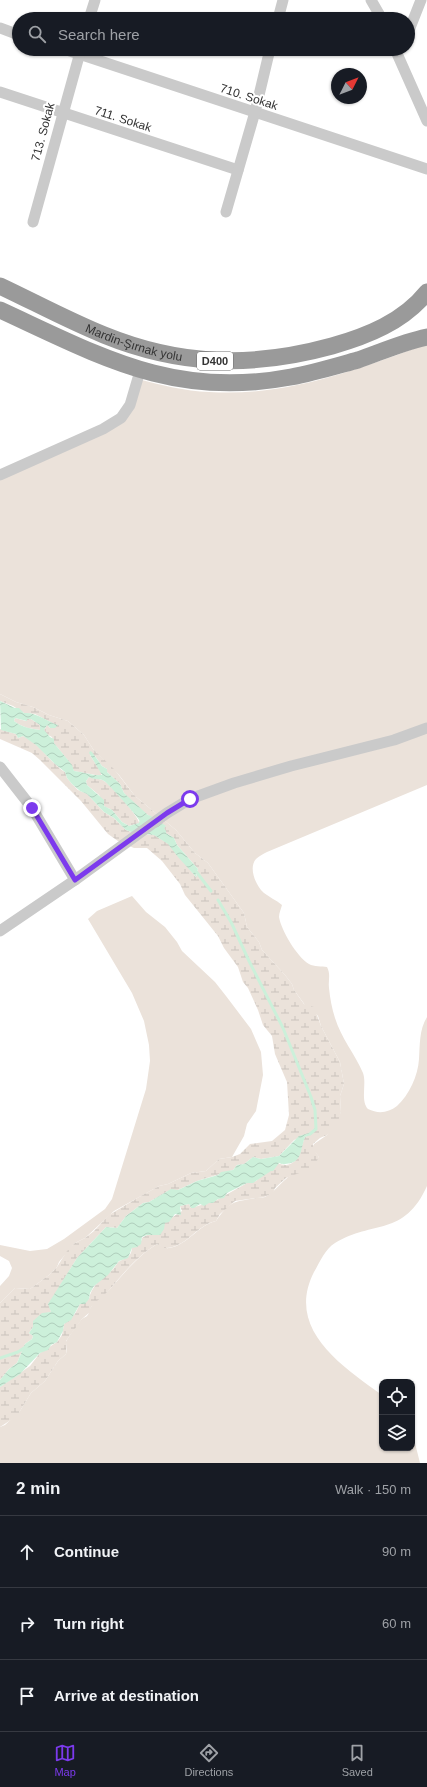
<!DOCTYPE html>
<meta charset="utf-8">
<style>
body{margin:0;font-family:Helvetica,sans-serif;background:#242831;color:#f1f3f6}
.controls{position:absolute;right:12px;bottom:12px;display:grid;overflow:hidden;border-radius:8px;box-shadow:0 1px 3px #0004}
.controls button{width:36px;height:36px;display:grid;place-items:center;padding:0;border:0;border-bottom:1px solid #363941;background:#171b24;color:#f1f3f6;font:20px sans-serif}
.compass{position:absolute;left:331px;top:68px;width:36px;height:36px;border-radius:50%;background:#171b24;box-shadow:0 1px 3px #0004;rotate:48deg}
.stop{position:absolute;width:12px;height:12px;margin:-9px;border:3px solid #7c3aed;border-radius:50%;background:#fff}
.stop.end{background:#7c3aed;border-color:#fff;box-shadow:0 1px 4px #0008}
.list{margin:0;padding:0;list-style:none}
h2{display:flex;justify-content:space-between;align-items:center;height:52px;margin:0;padding:0 16px;font-size:17px}
h2 small{font-size:13px;font-weight:400;color:#9ea1a6}
.list li{display:grid;grid-template-columns:26px 1fr auto;gap:12px;align-items:center;box-sizing:border-box;height:72px;padding:0 16px;border-top:1px solid #363941}
.list b{display:block;font-size:15px;white-space:nowrap}
.list em{font-size:13px;font-style:normal;color:#9ea1a6}
.icon{flex:none;width:22px;height:22px;fill:none;stroke:currentColor;stroke-width:2;stroke-linecap:round;stroke-linejoin:round}
.map{position:relative;flex:none;width:427px;height:1463px;overflow:hidden}
.search{position:absolute;background:#171b24;box-shadow:0 1px 3px #0004;left:12px;right:12px;top:12px;height:44px;display:flex;align-items:center;gap:10px;box-sizing:border-box;padding:0 14px;border-radius:22px;color:#9ea1a6;font-size:15px}
.sheet{height:268px;background:#171b24}
nav{display:flex;justify-content:space-around;align-items:center;box-sizing:border-box;height:56px;border-top:1px solid #363941;background:#171b24;font-size:11px;color:#9ea1a6}
nav a{display:grid;justify-items:center;gap:2px}
nav .on{color:#7c3aed}
.map>svg:first-child{display:block}
.green{fill:#ebe2da}
.wetland{fill:url(#wetland-marsh)}
.water{fill:url(#water-waves);fill-rule:evenodd}
.lines{fill:none;stroke-linecap:round;stroke-linejoin:round}
.stream{stroke:#ccf0da;stroke-width:3}
.minor{stroke:#cacaca;stroke-width:11}
.highway{stroke:#9a9a9a;stroke-width:17}
.route{stroke:#7c3aed;stroke-width:5}
.labels{text-anchor:middle;dominant-baseline:central;stroke-width:4;stroke-linejoin:round;paint-order:stroke}
.shield{fill:#fff;stroke:#707070;stroke-width:1}
.shield-label{font-size:11px;font-weight:bold;fill:#333}
.street-label{font-size:12px;fill:#333;stroke:#fff}
</style>
<div class="map">
<svg width="427" height="1463" viewBox="0 0 427 1463">
<defs>
<pattern id="wetland-marsh" width="20" height="14" patternUnits="userSpaceOnUse"><rect width="20" height="14" fill="#ebe2da"/><path d="M1 5h8M5 5V1M11 12h8M15 12V8" fill="none" stroke="#cac2bc"/></pattern>
<pattern id="water-waves" width="16" height="10" patternUnits="userSpaceOnUse"><rect width="16" height="10" fill="#ccf0da"/><path d="M0 5q4-4 8 0t8 0" fill="none" stroke="#b0cebc"/></pattern>
</defs>
<rect width="100%" height="100%" fill="#fff"/>
<g class="green">
<path d="M 427,344 L 427,785 L 267,852 C 263,854 259,856 256,859 C 248,868 256,886 264,893 C 269,897 276,900 282,905 C 281,909 279,913 279,917 C 281,930 297,957 309,964 C 314,967 322,966 327,967 C 331,975 328,980 329,988 C 330,998 332,1009 335,1018 C 341,1038 355,1054 363,1073 C 367,1084 360,1100 368,1109 C 378,1114 388,1113 397,1106 C 409,1095 418,1076 419,1059 C 420,1045 419,1030 427,1017 L 427,1186 C 404,1237 373,1220 335,1243 C 325,1249 320,1262 314,1272 C 285,1329 342,1366 382,1395 L 382,1448 L 412,1448 L 412,1431 L 420,1463 L 0,1463 L 0,1427 L 5,1425 L 20,1411 L 31,1393 L 45,1381 L 58,1361 L 66,1354 C 67,1350 66,1346 66,1342 C 67,1339 79,1322 82,1319 C 83,1318 86,1317 87,1316 C 89,1314 89,1310 91,1307 C 94,1301 105,1294 111,1288 C 125,1272 139,1255 157,1244 C 161,1245 166,1249 169,1248 C 188,1245 198,1225 216,1221 C 230,1201 233,1202 256,1198 C 259,1197 262,1198 265,1197 C 273,1193 279,1185 286,1179 C 297,1169 306,1176 319,1157 L 312,1148 L 314,1144 L 327,1135 L 337,1120 L 341,1112 L 340,1096 L 344,1084 L 340,1062 L 321,1026 L 318,1016 L 310,1007 L 305,1005 L 294,990 L 292,984 L 285,975 L 262,950 L 259,942 L 247,927 L 244,913 L 208,863 L 195,853 L 176,830 L 135,796 L 119,775 L 93,749 L 84,735 L 68,721 L 49,715 L 33,707 L 16,702 L 0,694 L 0,475 L 121,418 L 138,379 C 161,385 185,391 209,392 C 287,397 355,370 427,344 Z"/>
<path d="M 132,896 L 146,912 L 165,927 L 177,942 L 182,951 L 215,982 L 226,996 L 251,1029 L 261,1052 L 263,1075 L 256,1111 L 247,1124 L 244,1136 L 232,1157 L 219,1159 L 206,1171 L 191,1173 L 168,1184 L 159,1186 L 114,1211 L 85,1238 L 75,1243 L 59,1262 L 57,1267 L 49,1275 L 30,1289 L 15,1288 L 0,1303 L 0,1286 L 9,1276 L 12,1268 L 9,1261 L 0,1256 L 0,1245 L 30,1251 L 47,1249 L 64,1239 L 105,1209 L 112,1199 L 146,1089 L 150,1061 L 149,1045 L 144,1021 L 132,993 L 88,919 L 97,911 Z"/>
</g>
<g class="wetland">
<path d="M 0,694 L 16,702 L 33,707 L 49,715 L 68,721 L 84,735 L 93,749 L 114,769 L 135,796 L 176,830 L 195,853 L 208,863 L 244,913 L 247,927 L 259,942 L 262,950 L 285,975 L 292,984 L 294,990 L 304,1004 L 314,1007 L 321,1026 L 340,1062 L 344,1084 L 340,1096 L 341,1112 L 337,1124 L 327,1135 L 320,1138 L 313,1144 L 313,1148 L 319,1157 L 313,1168 L 286,1178 L 275,1188 L 273,1193 L 264,1197 L 235,1201 L 220,1214 L 216,1221 C 196,1225 186,1249 164,1248 L 157,1244 C 139,1255 125,1271 111,1288 C 105,1295 97,1300 91,1307 L 90,1312 L 82,1319 L 66,1341 L 66,1354 L 58,1361 L 45,1381 L 31,1393 L 17,1416 L 0,1427 L 0,1387 L 30,1366 L 40,1353 L 57,1342 L 62,1335 L 64,1324 L 75,1314 L 80,1304 L 89,1299 C 91,1286 102,1279 112,1270 C 115,1268 117,1262 120,1261 C 127,1257 131,1257 132,1248 L 142,1240 L 142,1238 L 147,1235 L 155,1235 L 164,1223 L 182,1211 L 180,1206 L 189,1204 L 191,1208 L 215,1201 L 247,1183 L 256,1181 L 276,1164 C 280,1163 282,1165 286,1165 C 301,1163 300,1148 305,1137 L 312,1133 L 294,1140 L 279,1156 L 261,1159 L 253,1157 L 244,1164 L 237,1165 L 233,1170 L 197,1181 L 178,1190 L 168,1191 L 149,1202 L 143,1203 L 126,1216 L 117,1228 L 106,1227 L 77,1258 L 49,1304 L 51,1312 L 43,1314 L 33,1324 L 33,1327 L 29,1333 L 33,1336 L 32,1339 L 25,1344 L 17,1363 L 9,1369 L 0,1380 L 0,1303 L 15,1288 L 30,1289 L 49,1275 L 57,1267 L 67,1251 L 75,1243 L 85,1238 L 94,1231 L 109,1215 L 139,1197 L 159,1186 L 168,1184 L 191,1173 L 206,1171 L 219,1159 L 232,1157 L 240,1154 L 250,1144 L 272,1141 L 285,1130 L 289,1115 L 287,1082 L 275,1054 L 272,1036 L 263,1025 L 258,1010 L 248,988 L 243,982 L 238,967 L 224,948 L 218,936 L 185,895 L 180,884 L 162,861 L 147,848 L 134,848 L 118,841 L 108,834 L 81,801 L 40,760 L 32,753 L 0,739 L 0,729 L 16,734 L 18,738 L 23,736 C 40,743 50,763 65,772 L 67,778 L 72,784 L 78,790 L 87,794 L 104,812 L 114,818 L 126,830 L 134,833 L 154,835 L 169,844 L 196,877 L 198,869 L 177,845 L 174,838 L 166,833 L 164,828 L 165,826 L 148,815 L 132,802 L 124,793 L 120,784 L 107,772 L 107,769 L 102,766 L 95,756 L 90,755 L 101,772 L 101,776 L 74,771 L 70,763 L 54,743 L 52,737 L 46,734 L 44,730 L 47,725 L 50,728 L 55,728 L 54,724 L 35,714 L 24,713 L 13,706 L 0,701 Z"/>
<path d="M 15,718 L 26,721 L 27,719 L 31,719 L 40,725 L 40,730 C 32,729 21,727 14,721 Z"/>
<path d="M 89,777 C 94,779 100,778 104,781 C 111,785 140,818 139,823 L 129,826 L 122,822 L 112,810 L 104,806 L 99,795 L 87,785 L 86,781 Z"/>
</g>
<g class="water">
<path d="M 0,701 L 15,708 L 19,708 L 24,713 C 36,712 46,721 58,725 L 55,728 L 50,728 L 47,725 L 44,730 L 50,737 L 54,739 L 54,743 L 72,765 L 74,771 C 84,772 93,776 102,775 L 89,753 L 90,751 L 92,752 L 102,766 L 107,769 L 107,772 L 120,784 L 124,793 L 148,815 L 151,816 L 166,826 L 164,828 L 166,831 L 166,833 L 174,838 L 177,845 L 198,869 L 196,874 L 197,878 L 178,857 L 168,844 L 154,835 L 134,833 L 126,830 L 114,818 L 104,812 L 87,794 L 80,791 L 72,784 L 67,778 L 65,772 L 55,764 L 36,745 L 23,736 L 18,738 L 16,734 L 1,730 ZM 15,718 L 27,721 L 27,719 L 31,719 L 40,725 L 40,730 C 32,729 21,727 14,721 ZM 89,777 C 94,780 100,778 104,781 C 107,782 138,817 139,820 C 140,821 139,822 139,823 L 129,826 L 122,822 L 112,810 L 104,806 L 104,800 L 87,785 L 86,781 Z"/>
<path d="M 312,1132 L 311,1135 L 305,1137 C 301,1147 302,1160 291,1163 C 285,1164 284,1165 279,1163 L 273,1171 L 271,1171 L 253,1183 L 247,1183 L 227,1193 L 224,1198 L 218,1199 L 213,1203 L 209,1203 L 204,1206 L 200,1204 L 194,1208 L 191,1208 L 189,1204 L 180,1206 L 181,1215 L 175,1214 L 169,1222 L 165,1223 L 164,1229 L 160,1235 L 147,1235 L 142,1237 L 141,1244 L 137,1247 L 132,1248 L 128,1258 L 119,1261 L 108,1275 L 94,1286 L 90,1293 L 89,1299 L 85,1304 L 80,1304 L 71,1320 L 64,1324 L 63,1331 L 57,1342 L 51,1345 L 48,1350 L 40,1353 L 20,1374 L 0,1387 L 0,1380 L 9,1369 L 17,1363 L 25,1344 L 32,1339 L 33,1336 L 29,1333 L 33,1327 L 33,1321 L 42,1313 L 51,1312 L 48,1304 L 77,1258 L 106,1227 L 117,1228 L 126,1216 L 143,1203 L 149,1202 L 171,1189 L 178,1190 L 197,1181 L 218,1175 L 221,1172 L 233,1170 L 237,1165 L 244,1164 L 253,1157 L 261,1159 L 279,1156 L 299,1136 Z"/>
</g>
<g class="lines">
<g class="stream">
<path d="M 195,870 L 211,891"/>
<path d="M 218,900 L 231,922 L 249,961 L 283,1028 L 311,1097 L 315,1110 L 316,1129 L 310,1134"/>
<path d="M 0,1358 L 18,1352 L 27,1346"/>
</g>
<g class="minor">
<path d="M 371,0 L 382,19"/>
<path d="M 89,19 L 95,0"/>
<path d="M 278,19 L 283,0"/>
<path d="M 0,28 L 19,35"/>
<path d="M 408,33 L 421,0"/>
<path d="M 64,49 L 427,169"/>
<path d="M 395,49 L 427,121"/>
<path d="M 0,92 L 238,170"/>
<path d="M 226,212 L 255,112 L 270,49"/>
<path d="M 33,222 L 81,49"/>
<path d="M 0,475 L 103,429 L 121,418 L 130,405 L 140,371"/>
<path d="M 0,767 L 32,808 L 75,880"/>
<path d="M 0,931 L 75,880 L 167,813 L 190,799 L 234,783 L 291,766 L 394,740 L 427,728"/>
</g>
<g class="highway">
<path id="s1" d="M 0,286 C 34,302 69,321 104,335 C 180,366 252,368 332,346 C 367,336 403,322 427,292"/>
<path d="M 0,310 C 102,357 174,399 291,377 C 313,373 336,366 358,360 C 381,352 403,342 427,337"/>
</g>
</g>
<g class="lines">
<path class="route" d="M 32,808 L 75,880 L 167,813 L 190,799"/>
</g>
<g class="labels">
<rect class="shield" x="197" y="352" width="36" height="18" rx="3"/>
<g class="shield-label">
<text x="215" y="361">D400</text>
</g>
<g class="street-label">
<text transform="translate(249 97) rotate(18)">710. Sokak</text>
<text transform="translate(123 119) rotate(18)">711. Sokak</text>
<text transform="translate(43 132) rotate(-75)">713. Sokak</text>
<text stroke="none"><textPath href="#s1" startOffset="146">Mardin-Şırnak yolu</textPath></text>
</g>
</g>
</svg>
<div class="controls">
<button><svg class="icon" aria-label="locate" viewBox="0 0 24 24"><circle cx="12" cy="12" r="6"/><path d="M12 2v4M12 18v4M2 12h4M18 12h4"/></svg></button>
<button><svg class="icon" aria-label="layers" viewBox="0 0 24 24"><path d="M12 4l9 5-9 5-9-5zM3 14l9 5 9-5"/></svg></button>
</div>
<svg class="compass" viewBox="-18 -18 36 36"><path d="M0-13l5 13h-10z" fill="#e53935"/><path d="M0 13l5-13h-10z" fill="#9ea1a6"/></svg>
<div class="stop" style="left:190px;top:799px"></div>
<div class="stop end" style="left:32px;top:808px"></div>
<div class="search"><svg class="icon" aria-label="search" viewBox="0 0 24 24"><circle cx="10" cy="10" r="6"/><path d="M15 15l6 6"/></svg>Search here</div>
</div>
<section class="sheet">
<h2>2 min<small>Walk · 150 m</small></h2>
<ul class="list">
<li><svg class="icon" aria-label="ahead" viewBox="0 0 24 24"><path d="M12 20V5M6 11l6-6 6 6"/></svg><div><b>Continue</b></div><em>90 m</em></li>
<li><svg class="icon" aria-label="right" viewBox="0 0 24 24"><path d="M7 20v-9h11M14 6l5 5-5 5"/></svg><div><b>Turn right</b></div><em>60 m</em></li>
<li><svg class="icon" aria-label="arrive" viewBox="0 0 24 24"><path d="M6 21V4h12l-3 4 3 4H6"/></svg><div><b>Arrive at destination</b></div></li>
</ul>
</section>
<nav>
<a class="on"><svg class="icon" aria-label="map" viewBox="0 0 24 24"><path d="M3 6l6-2 6 2 6-2v14l-6 2-6-2-6 2zM9 4v14M15 6v14"/></svg>Map</a>
<a><svg class="icon" aria-label="directions" viewBox="0 0 24 24"><path d="M12 3l9 9-9 9-9-9zM9 14v-3h6M13 9l2 2-2 2"/></svg>Directions</a>
<a><svg class="icon" aria-label="saved" viewBox="0 0 24 24"><path d="M7 4h10v16l-5-4-5 4z"/></svg>Saved</a>
</nav>
